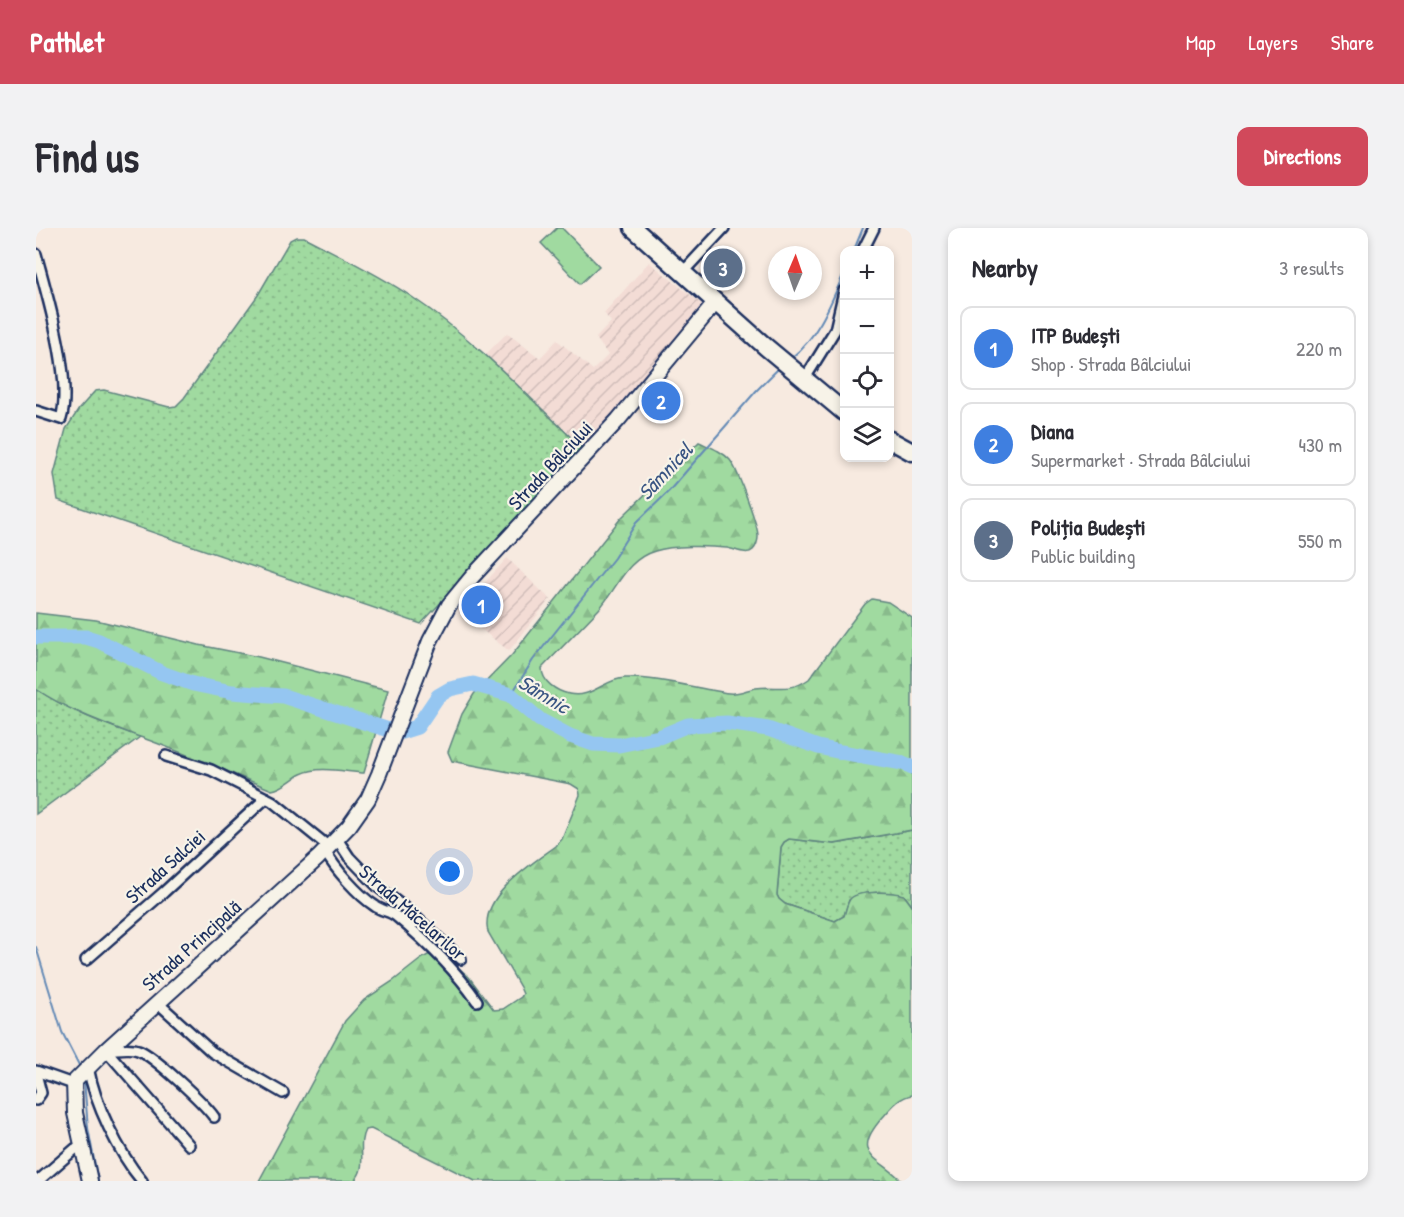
<!DOCTYPE html>
<meta charset="utf-8">
<style>
body{margin:0;font-family:"Patrick Hand",sans-serif;background:#f2f2f3;color:#2b2b33}
.controls{position:absolute;right:18px;top:18px;display:grid;overflow:hidden;border-radius:12px;box-shadow:0 3px 9px #0003}
.controls button{width:54px;height:54px;display:grid;place-items:center;padding:0;border:0;border-bottom:2px solid #e1e1e2;background:#fff;color:#2b2b33;font:30px sans-serif}
.compass{position:absolute;left:732px;top:18px;width:54px;height:54px;border-radius:50%;background:#fff;box-shadow:0 3px 9px #0003;rotate:2deg}
.you{position:absolute;left:414px;top:644px;width:21px;height:21px;margin:-15px;border:4px solid #fff;border-radius:50%;background:#1a73e8;box-shadow:0 0 0 9px #1a73e833}
.badge{display:grid;place-items:center;width:39px;height:39px;border-radius:50%;background:#d1495b;color:#fff;font-size:20px;font-weight:700}
.pin{position:absolute;translate:-50% -50%;border:3px solid #fff;box-shadow:0 2px 6px #0006}
.list{margin:0;padding:0;list-style:none}
h2{display:flex;justify-content:space-between;align-items:center;height:78px;margin:0;padding:0 24px;font-size:26px}
h2 small{font-size:20px;font-weight:400;color:#7c7c81}
.list li{display:grid;grid-template-columns:39px 1fr auto;gap:18px;align-items:center;box-sizing:border-box;height:84px;margin:0 12px 12px;padding:0 12px;border:2px solid #e1e1e2;border-radius:12px}
.list b{display:block;font-size:22px;white-space:nowrap}
.list p{margin:0;font-size:20px;white-space:nowrap;color:#7c7c81}
.list em{font-size:20px;font-style:normal;color:#7c7c81}
.icon{flex:none;width:33px;height:33px;fill:none;stroke:currentColor;stroke-width:2;stroke-linecap:round;stroke-linejoin:round}
.map{position:relative;flex:none;width:876px;height:953px;overflow:hidden;border-radius:12px}
header{display:flex;align-items:center;gap:36px;box-sizing:border-box;height:84px;padding:0 30px;background:#d1495b;color:#fff}
header strong{font-size:28px}
nav{display:flex;gap:33px;margin-inline-start:auto;font-size:21px}
.intro{display:flex;align-items:center;justify-content:space-between;box-sizing:border-box;height:144px;padding:0 36px}
h1{margin:0;font-size:42px}
.button{padding:15px 27px;border-radius:12px;background:#d1495b;color:#fff;font-size:21px;font-weight:700}
main{display:flex;gap:36px;padding:0 36px}
aside{flex:1;background:#fff;border-radius:12px;box-shadow:0 3px 9px #0003}
.map>svg:first-child{display:block}
.industrial{fill:url(#industrial-furrows)}
.grass{fill:url(#grass-dots);stroke:#5e847f;stroke-width:1.5}
.forest{fill:url(#forest-firs);stroke:#5e847f;stroke-width:1.5}
.pitch{fill:#a0daa0;stroke:#5e847f;stroke-width:1.5}
.lines{fill:none;stroke-linecap:round;stroke-linejoin:round}
.stream{stroke:#648ab6;stroke-width:2}
.river{stroke:#95c6f1;stroke-width:15}
.minor-casing{stroke:#1b2f5e;stroke-width:14}
.secondary-casing{stroke:#1b2f5e;stroke-width:18}
.trunk-casing{stroke:#1b2f5e;stroke-width:21}
.minor{stroke:#f7f3e8;stroke-width:9}
.secondary{stroke:#f7f3e8;stroke-width:14}
.trunk{stroke:#f7f3e8;stroke-width:16}
.labels{text-anchor:middle;dominant-baseline:central;stroke-width:4.5;stroke-linejoin:round;paint-order:stroke}
.street-label{font-size:20px;fill:#1b2f5e;stroke:#f7f3e8}
.water-label{font-size:21px;font-style:italic;fill:#3a5583;stroke:#f7f3e8}
</style>
<header>
<strong>Pathlet</strong>
<nav><a>Map</a><a>Layers</a><a>Share</a></nav>
</header>
<div class="intro"><h1>Find us</h1><a class="button">Directions</a></div>
<main>
<div class="map">
<svg width="876" height="953" viewBox="0 0 876 953">
<defs>
<pattern id="industrial-furrows" width="10" height="10" patternUnits="userSpaceOnUse" patternTransform="scale(1.5)"><rect width="10" height="10" fill="#f3dcd5"/><path d="M-1 1l2-2M0 10L10 0M9 11l2-2" fill="none" stroke="#d0bdb9"/></pattern>
<pattern id="grass-dots" width="8" height="8" patternUnits="userSpaceOnUse" patternTransform="scale(1.5)"><rect width="8" height="8" fill="#a0daa0"/><path d="M2 2h.1M6 6h.1" fill="none" stroke="#89bb8c" stroke-width="1.8" stroke-linecap="round"/></pattern>
<pattern id="forest-firs" width="22" height="20" patternUnits="userSpaceOnUse" patternTransform="scale(1.5)"><rect width="22" height="20" fill="#a0daa0"/><path d="M5 1l3.5 6h-7zM16 11l3.5 6h-7z" fill="#89bb8c"/></pattern>
</defs>
<rect width="100%" height="100%" fill="#f7eae0"/>
<filter id="ink" filterUnits="userSpaceOnUse"><feTurbulence type="fractalNoise" baseFrequency=".0167" numOctaves="2"/><feDisplacementMap in="SourceGraphic" scale="12" xChannelSelector="R" yChannelSelector="G"/><feConvolveMatrix kernelMatrix="1 2 1 2 8 2 1 2 1" color-interpolation-filters="sRGB"/></filter>
<g filter="url(#ink)">
<g class="industrial">
<path d="M 613,34 L 668,78 L 598,163 L 547,221 L 449,127 L 471,105 L 504,130 L 521,112 L 557,142 L 572,127 L 560,110 L 575,94 L 568,85 Z"/>
<path d="M 471,330 L 514,371 L 473,423 L 423,384 Z"/>
</g>
<g class="grass">
<path d="M 260,9 L 268,9 C 304,28 342,46 376,69 C 439,111 492,168 547,221 L 385,396 L 22,272 L 18,246 L 30,201 L 43,181 L 59,163 L 68,162 L 133,179 L 140,178 L 148,170 L 222,67 L 254,12 Z"/>
<path d="M 0,461 C 33,483 68,496 104,509 L 0,586 Z"/>
<path d="M 876,602 L 876,678 L 868,667 C 854,664 825,661 813,672 L 808,688 L 799,693 L 749,676 L 743,671 L 741,667 L 745,619 L 748,614 L 753,611 L 799,616 Z"/>
</g>
<g class="forest">
<path d="M 663,214 C 674,219 686,223 694,232 C 701,240 723,300 722,309 C 722,313 720,319 717,322 C 711,328 699,321 691,320 C 673,318 637,317 619,323 C 590,331 581,361 563,381 C 544,401 525,420 506,440 C 506,454 520,463 533,466 C 556,471 568,451 589,450 C 617,449 647,457 675,462 C 682,463 691,466 698,465 C 705,465 713,461 720,460 C 741,457 753,465 773,451 L 829,376 L 836,371 L 852,374 L 876,390 L 876,602 L 798,616 L 753,611 L 748,614 L 745,619 L 741,667 L 743,671 L 749,676 L 799,693 L 808,688 C 810,682 811,674 815,670 C 824,662 858,664 868,667 L 876,678 L 876,867 C 863,869 855,880 847,889 C 813,927 842,928 866,953 L 439,953 L 335,901 L 329,902 C 320,918 333,939 318,953 L 223,953 L 309,793 L 328,772 L 357,753 L 385,731 L 392,727 L 406,725 L 433,749 L 458,782 L 467,781 L 485,769 L 487,766 L 484,759 L 452,704 C 443,669 495,636 520,618 L 526,611 L 544,567 L 543,561 L 535,556 L 416,533 L 412,524 L 426,486 L 438,466 L 476,427 L 585,290 Z"/>
<path d="M 0,385 L 60,392 L 163,417 L 223,429 L 352,462 L 328,545 C 309,544 283,537 265,546 C 255,551 248,560 236,562 C 192,544 149,525 104,509 C 68,495 33,483 0,461 Z"/>
</g>
<path class="pitch" d="M 521,0 L 526,0 L 563,38 L 544,56 L 505,15 Z"/>
<g class="lines">
<g class="stream">
<path d="M 818,22 L 827,0"/>
<path d="M 755,130 C 782,109 795,75 808,45"/>
<path d="M 475,467 L 497,432 L 578,330 L 600,295 L 633,263 L 721,162 L 744,139"/>
<path d="M 0,719 L 26,804 L 45,841"/>
<path d="M 48,852 L 52,900 L 62,953"/>
</g>
<path class="river" d="M 0,409 L 50,409 L 63,413 L 126,445 L 157,456 L 196,464 L 247,468 L 362,505 L 381,499 L 402,468 L 414,461 L 437,456 L 475,467 L 504,492 L 534,508 L 557,516 L 583,517 L 623,509 L 652,497 L 691,495 L 732,501 L 782,519 L 805,524 L 867,535 L 876,539"/>
<g class="minor-casing">
<g id="minor">
<path d="M 827,22 L 838,0"/>
<path d="M 0,26 C 11,67 37,152 25,191 L 0,183"/>
<path d="M 647,44 L 688,0"/>
<path d="M 768,152 L 799,102 L 808,63"/>
<path d="M 130,528 L 175,542 L 236,573 L 293,619"/>
<path d="M 301,611 L 313,629 L 342,659 L 374,684 L 425,731"/>
<path d="M 289,623 C 299,641 322,667 339,678 C 346,683 354,683 360,688 C 390,713 419,741 441,773"/>
<path d="M 50,732 L 128,664 L 230,570"/>
<path d="M 122,775 L 176,824 L 247,865"/>
<path d="M 70,822 C 80,822 92,818 102,822 C 117,827 168,875 178,889"/>
<path d="M 70,822 L 153,917"/>
<path d="M 52,839 C 59,876 82,924 106,953"/>
<path d="M 0,843 L 37,856"/>
<path d="M 0,846 L 5,865 L 0,872"/>
<path d="M 2,953 L 39,921 L 46,918"/>
</g>
</g>
<g class="secondary-casing">
<path id="secondary" d="M 54,953 L 39,885 L 38,854 L 70,822 L 282,630 L 313,598 L 332,571 L 343,546 L 394,413 L 413,377 L 436,349 L 582,192 L 680,74"/>
</g>
<g class="trunk-casing">
<g id="trunk">
<path d="M 597,0 L 730,119 L 808,184"/>
<path d="M 854,212 L 876,224"/>
</g>
</g>
<use href="#minor" class="minor"/>
<use href="#secondary" class="secondary"/>
<use href="#trunk" class="trunk"/>
</g>
</g>
<g class="labels">
<g class="street-label">
<text transform="translate(514 237) rotate(-47)">Strada Bâlciului</text>
<text transform="translate(129 638) rotate(-42)">Strada Salciei</text>
<text transform="translate(377 684) rotate(41)">Strada Măcelarilor</text>
<text transform="translate(155 717) rotate(-42)">Strada Principală</text>
</g>
<g class="water-label">
<text transform="translate(629 243) rotate(-47)">Sâmnicel</text>
<text transform="translate(508 466) rotate(31)">Sâmnic</text>
</g>
</g>
</svg>
<div class="controls">
<button>+</button>
<button>−</button>
<button><svg class="icon" aria-label="locate" viewBox="0 0 24 24"><circle cx="12" cy="12" r="6"/><path d="M12 2v4M12 18v4M2 12h4M18 12h4"/></svg></button>
<button><svg class="icon" aria-label="layers" viewBox="0 0 24 24"><path d="M12 4l9 5-9 5-9-5zM3 14l9 5 9-5"/></svg></button>
</div>
<svg class="compass" viewBox="-18 -18 36 36"><path d="M0-13l5 13h-10z" fill="#e53935"/><path d="M0 13l5-13h-10z" fill="#7c7c81"/></svg>
<div class="you"></div>
<div class="pin badge" style="left:445px;top:377px;background:#3f7fe0">1</div>
<div class="pin badge" style="left:625px;top:173px;background:#3f7fe0">2</div>
<div class="pin badge" style="left:687px;top:40px;background:#5c6f8a">3</div>
</div>
<aside>
<h2>Nearby<small>3 results</small></h2>
<ul class="list">
<li><span class="badge" style="background:#3f7fe0">1</span><div><b>ITP Budești</b><p>Shop · Strada Bâlciului</p></div><em>220 m</em></li>
<li><span class="badge" style="background:#3f7fe0">2</span><div><b>Diana</b><p>Supermarket · Strada Bâlciului</p></div><em>430 m</em></li>
<li><span class="badge" style="background:#5c6f8a">3</span><div><b>Poliția Budești</b><p>Public building</p></div><em>550 m</em></li>
</ul>
</aside>
</main>
